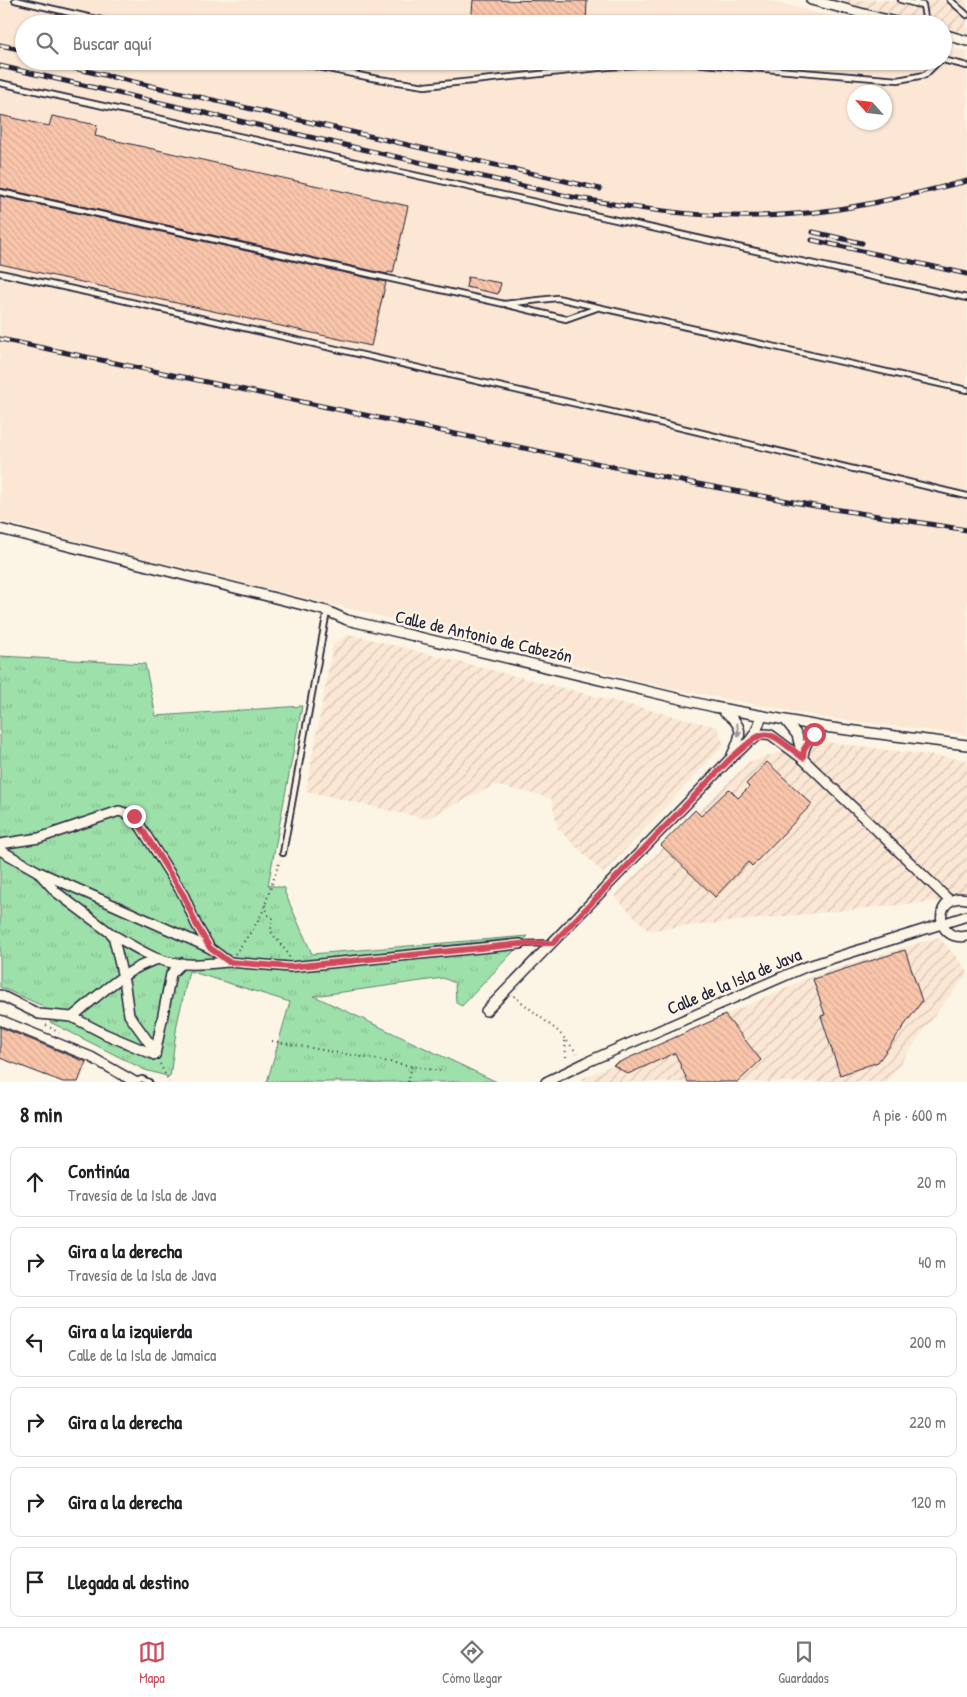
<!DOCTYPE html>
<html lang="es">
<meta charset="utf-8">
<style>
body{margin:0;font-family:"Patrick Hand",sans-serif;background:#f6f6f6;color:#202124}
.compass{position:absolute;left:847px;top:85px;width:45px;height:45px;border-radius:50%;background:#fff;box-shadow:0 1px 4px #0004;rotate:297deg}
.stop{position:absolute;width:15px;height:15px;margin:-11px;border:4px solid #d1495b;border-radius:50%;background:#fff}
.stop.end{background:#d1495b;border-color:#fff;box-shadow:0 1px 5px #0008}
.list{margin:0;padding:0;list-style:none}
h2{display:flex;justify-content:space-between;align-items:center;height:65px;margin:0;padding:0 20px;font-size:21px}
h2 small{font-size:16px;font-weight:400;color:#757577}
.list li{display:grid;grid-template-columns:32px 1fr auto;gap:15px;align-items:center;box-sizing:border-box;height:70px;margin:0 10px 10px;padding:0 10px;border:1px solid #e0e0e0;border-radius:10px}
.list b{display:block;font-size:19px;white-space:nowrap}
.list p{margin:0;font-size:16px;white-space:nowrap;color:#757577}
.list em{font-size:16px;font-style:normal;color:#757577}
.icon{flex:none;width:28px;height:28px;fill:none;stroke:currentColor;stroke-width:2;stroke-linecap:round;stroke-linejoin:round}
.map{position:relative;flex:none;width:967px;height:1082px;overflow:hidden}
.search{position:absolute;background:#fff;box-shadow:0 1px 4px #0004;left:15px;right:15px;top:15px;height:55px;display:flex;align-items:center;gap:12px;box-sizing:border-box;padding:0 18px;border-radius:28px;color:#757577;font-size:19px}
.sheet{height:545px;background:#fff}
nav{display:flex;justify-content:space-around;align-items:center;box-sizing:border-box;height:70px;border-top:1px solid #e0e0e0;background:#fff;font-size:14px;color:#757577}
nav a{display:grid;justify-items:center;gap:2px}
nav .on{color:#d1495b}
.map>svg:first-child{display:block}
.built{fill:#fbe7d4;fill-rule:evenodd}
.industrial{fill:url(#industrial-furrows)}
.grass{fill:url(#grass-tufts);stroke:#608172}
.building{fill:url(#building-back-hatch);stroke:#22223b}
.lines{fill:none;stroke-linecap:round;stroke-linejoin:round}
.lane-casing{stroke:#22223b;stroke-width:8}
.street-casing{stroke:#22223b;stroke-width:12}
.path{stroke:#22223b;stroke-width:2;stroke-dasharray:1 4;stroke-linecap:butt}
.lane{stroke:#fcf5e5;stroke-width:4.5}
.street{stroke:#fcf5e5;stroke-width:9}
.rail-casing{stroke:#22223b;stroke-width:5}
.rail{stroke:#fcf5e5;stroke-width:3;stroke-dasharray:9;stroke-linecap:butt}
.oneway{fill:#9a9698}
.route{stroke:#d1495b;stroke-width:6}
.labels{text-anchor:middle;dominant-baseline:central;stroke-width:5;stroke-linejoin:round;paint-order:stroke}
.street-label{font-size:18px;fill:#22223b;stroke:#fcf5e5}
</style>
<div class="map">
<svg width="967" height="1082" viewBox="0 0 967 1082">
<defs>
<pattern id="industrial-furrows" width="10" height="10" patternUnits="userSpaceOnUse" patternTransform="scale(1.25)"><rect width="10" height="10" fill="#fbe7d4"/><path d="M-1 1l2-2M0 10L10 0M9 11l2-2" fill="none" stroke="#d7c6b7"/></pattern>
<pattern id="grass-tufts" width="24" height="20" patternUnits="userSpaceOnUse" patternTransform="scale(1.25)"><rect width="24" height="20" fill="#9ee0aa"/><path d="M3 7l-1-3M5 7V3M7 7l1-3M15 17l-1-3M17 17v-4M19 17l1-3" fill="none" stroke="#88c093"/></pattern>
<pattern id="building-back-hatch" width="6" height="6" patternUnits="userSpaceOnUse" patternTransform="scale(1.25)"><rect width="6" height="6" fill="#fac6ab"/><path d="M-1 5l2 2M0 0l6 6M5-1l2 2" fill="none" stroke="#d6aa94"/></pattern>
</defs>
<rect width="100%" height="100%" fill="#fcf5e5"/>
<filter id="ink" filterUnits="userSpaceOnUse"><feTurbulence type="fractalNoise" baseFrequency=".02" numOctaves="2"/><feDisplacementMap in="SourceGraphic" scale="10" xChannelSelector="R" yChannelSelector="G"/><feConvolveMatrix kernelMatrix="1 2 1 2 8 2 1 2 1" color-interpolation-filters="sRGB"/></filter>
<g filter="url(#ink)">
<path class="built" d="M 0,0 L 767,0 L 861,24 L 24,24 L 24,61 L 943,61 L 943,54 L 948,55 L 958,49 L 967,51 L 967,735 L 826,718 L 669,688 L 144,558 L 0,521 ZM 854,92 L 884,92 L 884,122 L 854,122 Z"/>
<g class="industrial">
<path d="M 836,0 L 967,0 L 967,34 L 943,28 L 943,24 L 926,24 Z"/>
<path d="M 349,634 L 717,727 L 724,745 L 603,873 L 558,829 L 551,798 L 495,785 L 426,819 L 306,791 L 333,645 Z"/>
<path d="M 817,741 L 967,760 L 967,898 L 648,930 L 614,896 L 749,762 Z"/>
<path d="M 939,937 L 967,970 L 967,975 L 940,1008 L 887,1082 L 588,1082 L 581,1079 L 815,975 Z"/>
</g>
<path class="grass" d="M 0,656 L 145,664 L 156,716 L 302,706 L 268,885 L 285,888 L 285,893 L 312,954 L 528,936 L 462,1006 L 456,1003 L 455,983 L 443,978 L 314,996 L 497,1082 L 267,1082 L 290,1002 L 189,971 L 177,1024 L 170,1077 L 145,1070 L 50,1022 L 43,1006 L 0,987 Z"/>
<g class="building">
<path d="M 473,0 L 587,1 L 586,24 L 471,24 Z"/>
<path d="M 0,115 L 49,126 L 52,116 L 97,125 L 95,136 L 408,206 L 393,273 L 388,272 L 387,274 L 0,188 Z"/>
<path d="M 0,196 L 386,282 L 371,346 L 0,264 Z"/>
<path d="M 468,277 L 501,283 L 498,294 L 466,287 Z"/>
<path d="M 767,762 L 812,804 L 752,866 L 748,862 L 715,897 L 661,845 L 695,810 L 701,816 L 729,789 L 738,798 L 749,787 L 746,784 Z"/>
<path d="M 905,950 L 922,1001 L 878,1062 L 840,1075 L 821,1016 L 825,1015 L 813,979 Z"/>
<path d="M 725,1015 L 761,1060 L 738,1082 L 688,1082 L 675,1053 L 628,1074 L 613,1065 Z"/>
<path d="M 0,1027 L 86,1062 L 78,1082 L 63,1082 L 0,1058 Z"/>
</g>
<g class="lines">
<g class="lane-casing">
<g id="lane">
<path d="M 15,0 L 118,24"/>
<path d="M 901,0 L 916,4 L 916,0"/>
<path d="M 950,0 L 967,15"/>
<path d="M 916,4 L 923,5 L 925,18 L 924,24"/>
<path d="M 943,50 L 948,36"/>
<path d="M 943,60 L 967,66"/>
<path d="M 290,61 L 372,78 L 425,86 L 608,67 L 679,62 L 898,80 L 925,75 L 939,61"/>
<path d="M 0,83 L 967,298"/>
<path d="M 0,192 L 504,304 L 557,298 L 967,390"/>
<path d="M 0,273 L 113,298 L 669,425 L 967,496"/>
<path d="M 508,305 L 566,319 L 597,308"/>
<path d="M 283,853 L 327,611"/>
<path d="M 520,944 L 551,943"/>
<path d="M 135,1081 L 142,1079 L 149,1082"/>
</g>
</g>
<g class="street-casing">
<g id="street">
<path d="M 811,0 L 903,24"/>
<path d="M 943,34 L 967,41"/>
<path d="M 0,529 L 327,611 L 347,620 L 714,707 L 824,727 L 967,745"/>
<path d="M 724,712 C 744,725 743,734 732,755"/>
<path d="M 786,721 L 797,735 L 803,759"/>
<path d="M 753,740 C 759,734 763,733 771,735 L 803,759 L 950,901"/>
<path d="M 803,756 C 805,741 812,734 824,727"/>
<path d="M 0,844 L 39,838 L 119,811 L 134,816 L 184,896 L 196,924 L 210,948"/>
<path d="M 0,850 L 37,871 L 210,948 L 229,962 L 290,967 L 520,944"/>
<path d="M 39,873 L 56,892 L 113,935 L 125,986 L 129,1015 L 150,1044 L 155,1055"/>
<path d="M 967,899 C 933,892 933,943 967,936"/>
<path d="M 113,935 C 128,943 143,953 158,959 C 178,967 208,964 229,962"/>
<path d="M 0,995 L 39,1014 L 72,1017 L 105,1034 L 155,1055"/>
<path d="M 486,1011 L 730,759 C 744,747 758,736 761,716"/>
<path d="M 72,1017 C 97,997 127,967 159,959"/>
<path d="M 0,1020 L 91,1057 L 135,1082"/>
<path d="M 155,1055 L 171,974 L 182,963"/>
<path d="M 546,1082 L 587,1062 L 805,967 L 967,916"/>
</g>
</g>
<g class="path">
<path d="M 265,905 L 268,915 L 272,918 L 271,932 L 289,955 L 289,959"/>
<path d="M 235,954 L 253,929 L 263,911 L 280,860"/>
<path d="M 514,996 L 559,1032 L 577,1053"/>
<path d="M 46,1025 L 59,1033"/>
<path d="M 272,1041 L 440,1071"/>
<path d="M 565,1041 L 566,1058"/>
<path d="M 160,1064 L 169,1082"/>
<path d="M 408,1082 L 412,1066"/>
</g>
<use href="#lane" class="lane"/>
<use href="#street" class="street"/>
<g class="rail-casing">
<g id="rail">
<path d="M 0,45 L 24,50"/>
<path d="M 43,61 L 600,189"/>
<path d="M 0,66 L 567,196 C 642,210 718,221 795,214 C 853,210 910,195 967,181"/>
<path d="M 813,232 L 862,243"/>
<path d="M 812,240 L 967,274"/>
<path d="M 0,339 L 682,481 L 815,506 L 967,530"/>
</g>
</g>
<use href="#rail" class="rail"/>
</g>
<defs><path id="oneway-solid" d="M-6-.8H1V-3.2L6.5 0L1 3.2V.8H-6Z" transform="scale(1.25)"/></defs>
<use class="oneway" href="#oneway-solid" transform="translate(738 730) rotate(83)"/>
</g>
<g class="lines" filter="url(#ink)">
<path class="route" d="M 134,816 L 184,896 L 196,924 L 210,948 L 229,962 L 290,967 L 520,944 L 553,943 L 730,759 C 768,726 763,727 803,758 L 804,749 L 814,734"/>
</g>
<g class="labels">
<g class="street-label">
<text transform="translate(484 636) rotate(13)">Calle de Antonio de Cabezón</text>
<text transform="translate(734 981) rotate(-23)">Calle de la Isla de Java</text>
</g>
</g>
</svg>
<svg class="compass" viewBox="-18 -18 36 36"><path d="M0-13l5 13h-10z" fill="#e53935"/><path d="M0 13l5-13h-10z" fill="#757577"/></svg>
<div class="stop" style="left:814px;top:734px"></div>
<div class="stop end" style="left:134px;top:816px"></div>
<div class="search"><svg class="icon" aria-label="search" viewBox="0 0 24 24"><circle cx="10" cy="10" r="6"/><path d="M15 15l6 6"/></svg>Buscar aquí</div>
</div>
<section class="sheet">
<h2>8 min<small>A pie · 600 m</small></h2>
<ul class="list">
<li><svg class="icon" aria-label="ahead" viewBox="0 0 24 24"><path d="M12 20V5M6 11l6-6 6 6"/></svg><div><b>Continúa</b><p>Travesía de la Isla de Java</p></div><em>20 m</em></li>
<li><svg class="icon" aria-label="right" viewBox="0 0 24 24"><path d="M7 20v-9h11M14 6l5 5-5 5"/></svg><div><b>Gira a la derecha</b><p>Travesía de la Isla de Java</p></div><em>40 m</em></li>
<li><svg class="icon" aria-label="left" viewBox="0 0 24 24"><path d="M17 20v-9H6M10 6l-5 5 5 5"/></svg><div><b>Gira a la izquierda</b><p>Calle de la Isla de Jamaica</p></div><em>200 m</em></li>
<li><svg class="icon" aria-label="right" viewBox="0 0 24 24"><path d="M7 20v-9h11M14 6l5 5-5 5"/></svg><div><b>Gira a la derecha</b></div><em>220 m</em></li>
<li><svg class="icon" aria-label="right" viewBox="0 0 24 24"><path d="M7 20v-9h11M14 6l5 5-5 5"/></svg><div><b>Gira a la derecha</b></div><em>120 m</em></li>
<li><svg class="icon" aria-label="arrive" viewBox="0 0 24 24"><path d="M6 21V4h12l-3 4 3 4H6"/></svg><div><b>Llegada al destino</b></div></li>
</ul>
</section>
<nav>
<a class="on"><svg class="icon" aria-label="map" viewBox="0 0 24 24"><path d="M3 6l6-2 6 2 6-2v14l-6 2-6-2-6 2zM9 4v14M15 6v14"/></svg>Mapa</a>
<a><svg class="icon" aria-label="directions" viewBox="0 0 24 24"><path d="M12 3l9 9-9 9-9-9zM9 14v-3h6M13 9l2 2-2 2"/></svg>Cómo llegar</a>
<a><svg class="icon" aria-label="saved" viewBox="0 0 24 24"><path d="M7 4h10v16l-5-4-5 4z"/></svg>Guardados</a>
</nav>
